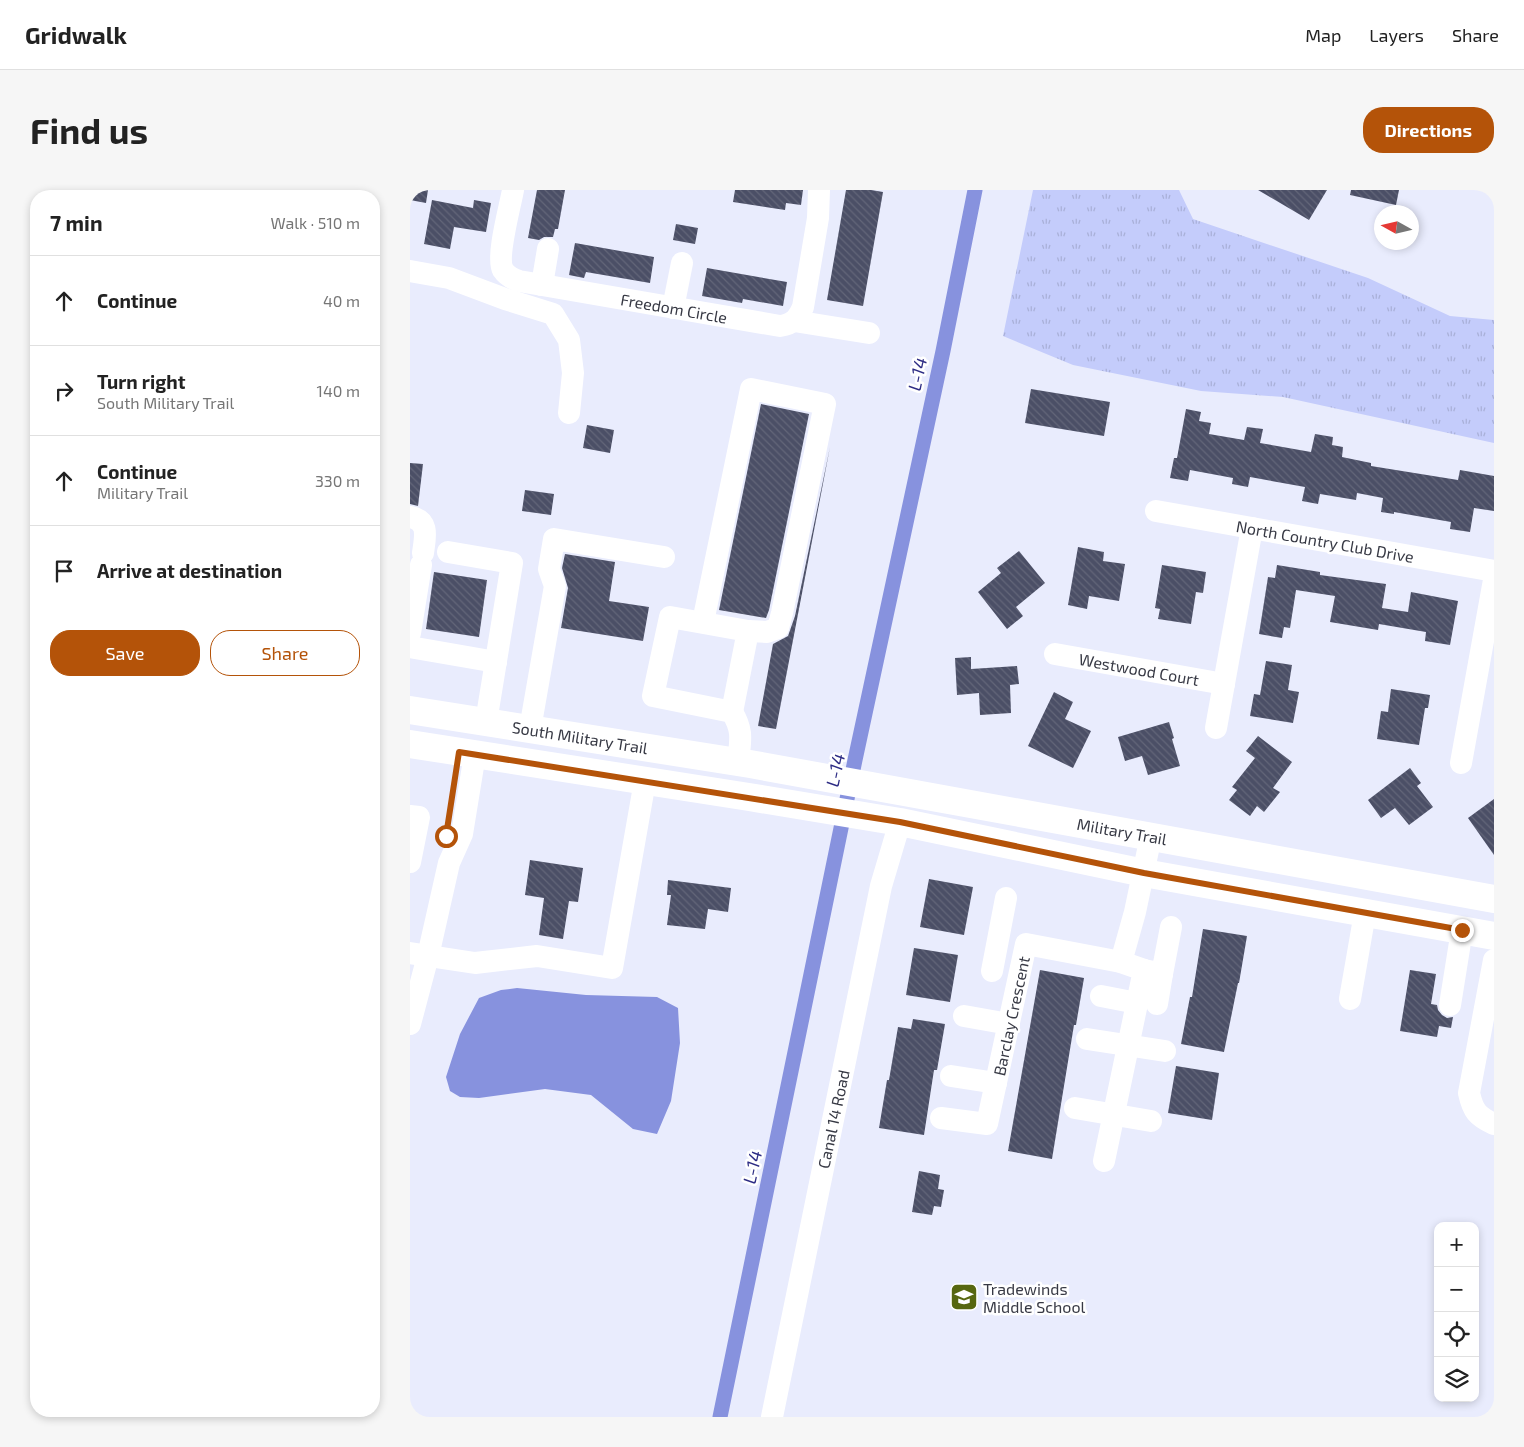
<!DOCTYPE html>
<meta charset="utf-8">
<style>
body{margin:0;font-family:"Exo 2",sans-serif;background:#f6f6f6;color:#222}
.controls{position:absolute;right:15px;bottom:15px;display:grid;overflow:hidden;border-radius:10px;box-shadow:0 2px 8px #0003}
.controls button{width:45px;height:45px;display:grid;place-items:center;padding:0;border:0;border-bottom:1px solid #e0e0e0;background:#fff;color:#222;font:25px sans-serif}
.compass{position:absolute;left:964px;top:15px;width:45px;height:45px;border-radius:50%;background:#fff;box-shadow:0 2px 8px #0003;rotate:278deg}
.stop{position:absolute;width:15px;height:15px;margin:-11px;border:4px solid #b45309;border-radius:50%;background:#fff}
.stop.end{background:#b45309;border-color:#fff;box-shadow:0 1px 5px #0008}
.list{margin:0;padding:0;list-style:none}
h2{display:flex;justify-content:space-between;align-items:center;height:65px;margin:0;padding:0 20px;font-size:21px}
h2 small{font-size:16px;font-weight:400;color:#767676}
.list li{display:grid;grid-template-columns:32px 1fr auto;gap:15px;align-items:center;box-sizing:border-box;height:90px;padding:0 20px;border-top:1px solid #e0e0e0}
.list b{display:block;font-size:19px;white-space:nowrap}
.list p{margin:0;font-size:16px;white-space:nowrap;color:#767676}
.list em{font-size:16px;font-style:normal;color:#767676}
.actions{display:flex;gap:10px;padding:15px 20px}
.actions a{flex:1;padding:11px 0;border:1px solid #b45309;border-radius:20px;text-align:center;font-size:18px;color:#b45309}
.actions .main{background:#b45309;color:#fff}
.icon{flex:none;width:28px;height:28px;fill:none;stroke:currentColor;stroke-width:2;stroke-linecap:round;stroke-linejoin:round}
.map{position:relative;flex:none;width:1084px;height:1227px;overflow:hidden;border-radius:20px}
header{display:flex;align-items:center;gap:30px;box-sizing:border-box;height:70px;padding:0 25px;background:#fff;border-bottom:1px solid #e0e0e0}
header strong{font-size:24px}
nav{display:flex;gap:28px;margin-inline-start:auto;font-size:18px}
.intro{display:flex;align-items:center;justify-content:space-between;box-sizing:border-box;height:120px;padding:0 30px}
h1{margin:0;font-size:35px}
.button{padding:12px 22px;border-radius:20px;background:#b45309;color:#fff;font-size:18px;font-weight:700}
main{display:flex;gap:30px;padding:0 30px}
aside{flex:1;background:#fff;border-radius:20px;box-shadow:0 2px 8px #0003}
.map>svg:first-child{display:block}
.grass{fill:url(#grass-tufts)}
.water{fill:#8792de}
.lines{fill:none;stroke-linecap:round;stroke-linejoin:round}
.canal{stroke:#8792de;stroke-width:15}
.building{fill:url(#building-back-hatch)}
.minor{stroke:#fff;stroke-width:22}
.major{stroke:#fff;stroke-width:28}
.route{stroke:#b45309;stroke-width:6}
.labels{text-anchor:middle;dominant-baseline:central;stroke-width:5;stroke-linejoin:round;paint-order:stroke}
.street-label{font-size:16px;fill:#373944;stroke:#fff}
.poi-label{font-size:16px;fill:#373944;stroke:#fff;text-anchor:start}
.water-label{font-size:18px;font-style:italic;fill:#2d2c84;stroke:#fff}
</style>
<header>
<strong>Gridwalk</strong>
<nav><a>Map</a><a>Layers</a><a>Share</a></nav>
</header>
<div class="intro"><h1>Find us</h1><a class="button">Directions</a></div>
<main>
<aside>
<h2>7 min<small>Walk · 510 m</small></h2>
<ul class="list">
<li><svg class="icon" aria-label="ahead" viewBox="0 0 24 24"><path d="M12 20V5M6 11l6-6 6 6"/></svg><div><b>Continue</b></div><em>40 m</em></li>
<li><svg class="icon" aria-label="right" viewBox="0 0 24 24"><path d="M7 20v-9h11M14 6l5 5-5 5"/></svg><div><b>Turn right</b><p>South Military Trail</p></div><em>140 m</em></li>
<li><svg class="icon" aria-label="ahead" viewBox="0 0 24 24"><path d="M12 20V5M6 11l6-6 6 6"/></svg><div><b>Continue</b><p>Military Trail</p></div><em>330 m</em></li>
<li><svg class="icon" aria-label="arrive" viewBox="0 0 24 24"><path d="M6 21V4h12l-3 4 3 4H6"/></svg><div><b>Arrive at destination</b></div></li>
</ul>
<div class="actions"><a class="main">Save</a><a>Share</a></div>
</aside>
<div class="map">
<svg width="1084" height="1227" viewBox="0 0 1084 1227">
<defs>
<pattern id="grass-tufts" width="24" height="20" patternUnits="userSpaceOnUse" patternTransform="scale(1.25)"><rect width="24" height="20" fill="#c4ccfb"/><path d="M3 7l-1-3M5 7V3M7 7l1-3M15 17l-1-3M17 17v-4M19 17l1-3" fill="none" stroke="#a9b0d8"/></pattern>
<pattern id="building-back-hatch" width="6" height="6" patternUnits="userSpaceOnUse" patternTransform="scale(1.25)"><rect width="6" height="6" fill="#4b4f66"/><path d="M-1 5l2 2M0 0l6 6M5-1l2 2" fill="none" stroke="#636679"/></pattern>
</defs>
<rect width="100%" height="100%" fill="#e9ecfd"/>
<path class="grass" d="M 623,0 L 769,0 L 783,29 L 958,88 L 1040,126 L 1084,130 L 1084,253 L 873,207 L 791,201 L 663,175 L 593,146 Z"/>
<path class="water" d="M 107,798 L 176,805 L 247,807 L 268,818 L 270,853 L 261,911 L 247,944 L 223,939 L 181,905 L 135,899 L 69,908 L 50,907 L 40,901 L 36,887 L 50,844 L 69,808 L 91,800 Z"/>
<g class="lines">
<path class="canal" d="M 310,1227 L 445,570 L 533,161 L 565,0"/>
</g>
<g class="building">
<path d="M 0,0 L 18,0 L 16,13 L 0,10 Z"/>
<path d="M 127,0 L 155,0 L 148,39 L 145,39 L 143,47 L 134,47 L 129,50 L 118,48 Z"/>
<path d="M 325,0 L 393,0 L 391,15 L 376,13 L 375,20 L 323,12 Z"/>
<path d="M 436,0 L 461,0 L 473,2 L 453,116 L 417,110 Z"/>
<path d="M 848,0 L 917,0 L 899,30 Z"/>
<path d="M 941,0 L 989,0 L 986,15 L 940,5 Z"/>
<path d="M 22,10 L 63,18 L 64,10 L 81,13 L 76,42 L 44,37 L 40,59 L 14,54 Z"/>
<path d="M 266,34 L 288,38 L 285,54 L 263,50 Z"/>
<path d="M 165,53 L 244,67 L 240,93 L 176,82 L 174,88 L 159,85 Z"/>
<path d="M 297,78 L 377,92 L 373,116 L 333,109 L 332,113 L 292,106 Z"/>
<path d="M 621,199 L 700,212 L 694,246 L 615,233 Z"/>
<path d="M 351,214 L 399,224 L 359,420 L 356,428 L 309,420 Z"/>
<path d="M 776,219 L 791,222 L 789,231 L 801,233 L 799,244 L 834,250 L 837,237 L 853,239 L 850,253 L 901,262 L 905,244 L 923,247 L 922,255 L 933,257 L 932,267 L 961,273 L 961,276 L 1048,290 L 1050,280 L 1084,286 L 1084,321 L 1064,318 L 1060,342 L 1040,339 L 1041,332 L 984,322 L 984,324 L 971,322 L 973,308 L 947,303 L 946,310 L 910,304 L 908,314 L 892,311 L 895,297 L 840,287 L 838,297 L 822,294 L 823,288 L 780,280 L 778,291 L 760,288 L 764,268 L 767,268 Z"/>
<path d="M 177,235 L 204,240 L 200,263 L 173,258 Z"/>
<path d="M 420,257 L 366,539 L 348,536 L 363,454 L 378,446 L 385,426 Z"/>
<path d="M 0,273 L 13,274 L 8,316 L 0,314 Z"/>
<path d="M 115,300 L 144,304 L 141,325 L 112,321 Z"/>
<path d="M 668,357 L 694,362 L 693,371 L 715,374 L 709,411 L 679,406 L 677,419 L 658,415 Z"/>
<path d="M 609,361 L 635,393 L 606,417 L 613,426 L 597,439 L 568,402 L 591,383 L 587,378 Z"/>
<path d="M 155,364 L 205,372 L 199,411 L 239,417 L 233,451 L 151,438 L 158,398 L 152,378 Z"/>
<path d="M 752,375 L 796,382 L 793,403 L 786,402 L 781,434 L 748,429 L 750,419 L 745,418 Z"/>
<path d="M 867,375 L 910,382 L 910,385 L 976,394 L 972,418 L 998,422 L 1001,402 L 1048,411 L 1040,455 L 1015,451 L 1016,442 L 969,434 L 968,440 L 920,432 L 925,406 L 886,400 L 880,438 L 874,437 L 872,448 L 849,444 L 858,387 L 865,388 Z"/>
<path d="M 24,382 L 77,390 L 69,447 L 16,439 Z"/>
<path d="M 561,467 L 561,479 L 607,476 L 609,494 L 600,495 L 601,523 L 570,525 L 569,503 L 547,505 L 545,468 Z"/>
<path d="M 856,471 L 882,475 L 878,500 L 889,502 L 883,533 L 840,526 L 844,504 L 850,505 Z"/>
<path d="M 981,499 L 1020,505 L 1018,518 L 1015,518 L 1009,555 L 967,549 L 971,521 L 978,522 Z"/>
<path d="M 644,502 L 663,512 L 655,529 L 681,541 L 663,578 L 618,556 Z"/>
<path d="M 759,532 L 764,548 L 762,549 L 770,576 L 738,585 L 732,566 L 715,571 L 708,547 Z"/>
<path d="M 848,546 L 882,572 L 863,598 L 870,602 L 854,622 L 847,616 L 840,626 L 819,610 L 827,600 L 822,597 L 845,568 L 836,561 Z"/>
<path d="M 1000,578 L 1011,593 L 1007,596 L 1023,617 L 999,635 L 985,618 L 971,628 L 958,610 Z"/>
<path d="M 1084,609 L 1084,665 L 1058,628 Z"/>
<path d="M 120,670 L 173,678 L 168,712 L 159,711 L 153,749 L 129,745 L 134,708 L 115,705 Z"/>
<path d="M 519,689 L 563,697 L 554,745 L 510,737 Z"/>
<path d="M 258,690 L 321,698 L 318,722 L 298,719 L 295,739 L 257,735 L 261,705 L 257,705 Z"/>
<path d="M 793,739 L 837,746 L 829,793 L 828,793 L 814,862 L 771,854 L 780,807 L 782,807 Z"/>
<path d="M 504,758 L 548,765 L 540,812 L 496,805 Z"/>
<path d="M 630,780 L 674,788 L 666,835 L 664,835 L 642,969 L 598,961 Z"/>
<path d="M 1000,780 L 1026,784 L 1021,814 L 1027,815 L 1028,820 L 1032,825 L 1037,828 L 1043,827 L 1041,838 L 1029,836 L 1027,847 L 990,841 Z"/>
<path d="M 503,829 L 535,834 L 527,880 L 524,880 L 514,945 L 469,938 L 477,890 L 479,890 L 488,837 L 501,839 Z"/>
<path d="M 766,876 L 809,883 L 802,930 L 758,923 Z"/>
<path d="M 509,981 L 530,985 L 528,999 L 534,1000 L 531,1017 L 524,1016 L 522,1025 L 502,1022 Z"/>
</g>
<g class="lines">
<g class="minor">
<path d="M 103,0 C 100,17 86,67 93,80 C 97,86 103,89 109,91 L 370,136 C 383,134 388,129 393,117 L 408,28 L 409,0"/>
<path d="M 0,81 L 39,88 L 95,109 L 143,124 L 159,150 L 163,183 L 159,223"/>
<path d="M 132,95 L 138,59"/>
<path d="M 263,118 L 272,73"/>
<path d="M 384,131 L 459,143"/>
<path d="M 746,321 L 1084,381"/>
<path d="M 0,327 C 20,330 15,348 13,363"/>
<path d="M 38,362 L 102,373 L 76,532"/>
<path d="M 293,432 L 341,199 L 415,214 L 372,423 L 368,438 L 357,442 L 338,441 L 260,427 L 243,506 L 322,522 C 334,542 330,551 328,573"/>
<path d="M 0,443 L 11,375"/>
<path d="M 0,457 L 86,472"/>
<path d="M 645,464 L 814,494"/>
<path d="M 322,522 L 338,441"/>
<path d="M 806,538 L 842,338"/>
<path d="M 120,539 L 145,396 L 139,379 L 144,349 L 254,367"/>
<path d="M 1051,573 L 1084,390"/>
<path d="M 0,626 L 9,627 L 0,672"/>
<path d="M 0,763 L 65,773 L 127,766 L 202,778 L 235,591"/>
<path d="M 1084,770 L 1059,903 C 1063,921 1067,926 1084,934"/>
<path d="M 711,772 L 725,722 L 741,646"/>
<path d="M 734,780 L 752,784 L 761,737"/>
<path d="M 582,781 L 596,708"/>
<path d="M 691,806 L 727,813"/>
<path d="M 940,809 L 955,723"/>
<path d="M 747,814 L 752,784"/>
<path d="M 1040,815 L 1052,740"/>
<path d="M 554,826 L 599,834"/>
<path d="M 0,834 L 18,766 L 39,673 L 52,644 L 65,564"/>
<path d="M 677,849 L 755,861"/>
<path d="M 541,886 L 586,893"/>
<path d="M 665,918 L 741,931"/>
<path d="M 531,928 L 577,934 L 616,754 L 711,772 L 734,780 L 694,971"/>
<path d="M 362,1227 L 471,696 L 490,632"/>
</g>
<g class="major">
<path d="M 0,520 L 340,574 L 1084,709"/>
<path d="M 0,554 L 339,607 L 490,632 L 734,683 L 1084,746"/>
</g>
</g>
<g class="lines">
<path class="route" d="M 36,646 L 49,562 L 490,632 L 734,683 L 1052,740"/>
</g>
<defs>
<g id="school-square" transform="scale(1.4375)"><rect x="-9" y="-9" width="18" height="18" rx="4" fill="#576710" stroke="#fff"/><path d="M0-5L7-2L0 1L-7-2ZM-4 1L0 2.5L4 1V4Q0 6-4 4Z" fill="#fff"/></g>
</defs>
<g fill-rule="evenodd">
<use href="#school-square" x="554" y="1107"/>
</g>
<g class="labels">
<g class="street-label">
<text transform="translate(264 118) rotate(10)">Freedom Circle</text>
<text transform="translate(915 351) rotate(10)">North Country Club Drive</text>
<text transform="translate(729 479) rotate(10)">Westwood Court</text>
<text transform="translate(170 547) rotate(9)">South Military Trail</text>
<text transform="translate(712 641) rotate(10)">Military Trail</text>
<text transform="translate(601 826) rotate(-78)">Barclay Crescent</text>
<text transform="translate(423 929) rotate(-78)">Canal 14 Road</text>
</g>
<g class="poi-label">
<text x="573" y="1098">Tradewinds<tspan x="573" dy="18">Middle School</tspan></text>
</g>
<g class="water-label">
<text transform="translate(507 184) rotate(-78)">L-14</text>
<text transform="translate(425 580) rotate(-78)">L-14</text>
<text transform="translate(342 977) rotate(-78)">L-14</text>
</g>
</g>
</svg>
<div class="controls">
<button>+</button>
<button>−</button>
<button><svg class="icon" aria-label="locate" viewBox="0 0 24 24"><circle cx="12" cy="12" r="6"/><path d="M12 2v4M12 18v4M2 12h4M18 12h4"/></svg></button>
<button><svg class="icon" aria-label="layers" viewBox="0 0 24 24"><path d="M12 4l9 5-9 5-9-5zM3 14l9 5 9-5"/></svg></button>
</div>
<svg class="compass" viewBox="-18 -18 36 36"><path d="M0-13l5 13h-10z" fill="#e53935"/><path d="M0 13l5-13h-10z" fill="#767676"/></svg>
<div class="stop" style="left:36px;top:646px"></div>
<div class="stop end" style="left:1052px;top:740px"></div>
</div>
</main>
